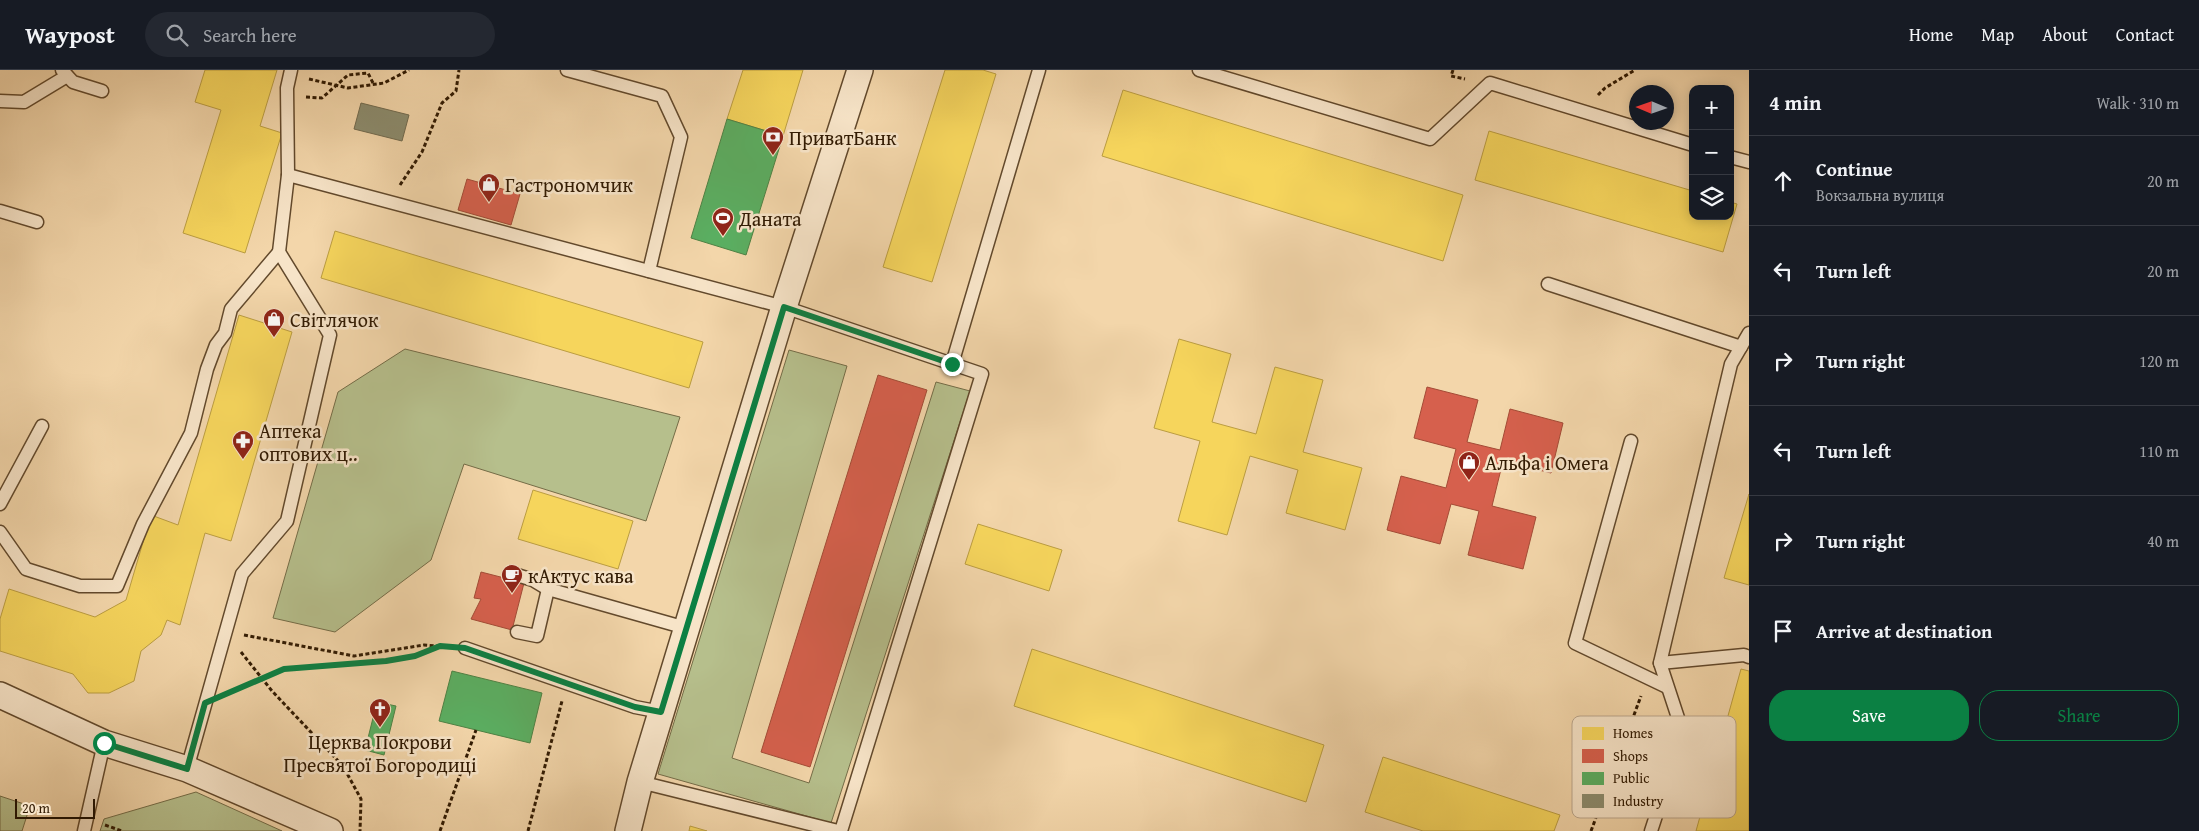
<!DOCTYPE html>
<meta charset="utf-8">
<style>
body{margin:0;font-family:"Gentium Book Plus",serif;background:#242831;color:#f1f3f6}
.controls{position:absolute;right:15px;top:15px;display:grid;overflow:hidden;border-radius:10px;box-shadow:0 2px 12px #0003}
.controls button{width:45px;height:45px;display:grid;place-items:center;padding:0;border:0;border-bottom:1px solid #363941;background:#171b24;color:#f1f3f6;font:25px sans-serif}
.compass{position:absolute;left:1629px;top:15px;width:45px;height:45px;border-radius:50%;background:#171b24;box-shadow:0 2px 12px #0003;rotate:272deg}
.scale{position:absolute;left:15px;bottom:12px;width:80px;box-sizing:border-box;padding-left:5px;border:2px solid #311a02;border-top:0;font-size:14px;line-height:18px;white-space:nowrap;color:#311a02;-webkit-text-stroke:4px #f7e4c8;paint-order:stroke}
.stop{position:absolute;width:15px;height:15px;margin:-11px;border:4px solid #0b8043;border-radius:50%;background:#fff}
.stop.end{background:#0b8043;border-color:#fff;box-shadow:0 1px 5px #0008}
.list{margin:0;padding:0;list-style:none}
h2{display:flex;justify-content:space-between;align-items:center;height:65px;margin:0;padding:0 20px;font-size:21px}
h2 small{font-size:16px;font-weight:400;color:#9ea1a6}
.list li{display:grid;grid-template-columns:32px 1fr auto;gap:15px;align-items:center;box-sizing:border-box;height:90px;padding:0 20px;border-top:1px solid #363941}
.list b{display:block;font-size:19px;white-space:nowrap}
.list p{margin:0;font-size:16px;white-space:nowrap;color:#9ea1a6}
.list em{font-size:16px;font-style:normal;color:#9ea1a6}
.actions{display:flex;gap:10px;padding:15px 20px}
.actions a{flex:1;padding:11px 0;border:1px solid #0b8043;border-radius:20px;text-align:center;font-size:18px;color:#0b8043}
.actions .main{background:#0b8043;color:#fff}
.icon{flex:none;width:28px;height:28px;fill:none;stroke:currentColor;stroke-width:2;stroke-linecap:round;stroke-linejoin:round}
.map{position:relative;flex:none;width:1749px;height:761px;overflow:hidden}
header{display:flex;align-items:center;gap:30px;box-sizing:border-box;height:70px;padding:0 25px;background:#171b24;border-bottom:1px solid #363941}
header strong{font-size:24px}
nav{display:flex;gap:28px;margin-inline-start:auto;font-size:18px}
.search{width:350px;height:45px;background:#242831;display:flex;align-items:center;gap:12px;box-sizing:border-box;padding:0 18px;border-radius:28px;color:#9ea1a6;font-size:19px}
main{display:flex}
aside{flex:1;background:#171b24}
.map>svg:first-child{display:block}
.green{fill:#b6bf8c;stroke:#746c47}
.homes{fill:#f6d55c;stroke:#bb9d41}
.shops{fill:#d6604d;stroke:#a44b36}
.public{fill:#5aae61;stroke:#4e8244}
.industry{fill:#8c8c6e;stroke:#716a4e}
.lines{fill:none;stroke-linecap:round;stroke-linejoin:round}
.service-casing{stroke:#62492c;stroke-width:15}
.minor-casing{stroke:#62492c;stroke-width:28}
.path{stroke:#311a02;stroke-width:3;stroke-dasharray:4 2.5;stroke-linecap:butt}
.service{stroke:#f7e4c8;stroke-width:12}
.minor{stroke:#f7e4c8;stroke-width:25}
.route{stroke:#0b8043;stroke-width:6}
.labels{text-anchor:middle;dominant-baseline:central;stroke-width:5;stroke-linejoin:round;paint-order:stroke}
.poi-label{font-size:20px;fill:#311a02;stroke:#f7e4c8;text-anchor:start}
.key{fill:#f7e4c8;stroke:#bca78d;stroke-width:1}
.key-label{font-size:14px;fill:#311a02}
</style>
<header>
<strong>Waypost</strong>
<div class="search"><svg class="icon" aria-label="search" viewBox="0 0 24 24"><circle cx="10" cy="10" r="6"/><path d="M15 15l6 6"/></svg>Search here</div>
<nav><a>Home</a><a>Map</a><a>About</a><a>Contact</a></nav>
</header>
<main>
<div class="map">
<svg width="1749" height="761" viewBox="0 0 1749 761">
<rect width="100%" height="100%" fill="#f3d6aa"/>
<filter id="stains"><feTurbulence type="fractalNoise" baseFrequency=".004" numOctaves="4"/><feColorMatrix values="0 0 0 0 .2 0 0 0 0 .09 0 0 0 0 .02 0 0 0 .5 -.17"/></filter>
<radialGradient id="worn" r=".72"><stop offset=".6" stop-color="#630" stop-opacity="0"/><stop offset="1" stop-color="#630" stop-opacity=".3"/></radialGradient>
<g class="green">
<path d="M 405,279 L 680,347 L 646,451 L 464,394 L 431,490 L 335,562 L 273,548 L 338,322 Z"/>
<path d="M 789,280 L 847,296 L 732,688 L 809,713 L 936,312 L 970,321 L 831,753 L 658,704 Z"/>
<path d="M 196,722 L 282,761 L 100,761 L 104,749 Z"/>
<path d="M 0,726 L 30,736 L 22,761 L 0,761 Z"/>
</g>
<g class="homes">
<path d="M 205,0 L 277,0 L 260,56 L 282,63 L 245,183 L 183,163 L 221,40 L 195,32 Z"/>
<path d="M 743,0 L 803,0 L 783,66 L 727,49 Z"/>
<path d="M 945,0 L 983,0 L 996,4 L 932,212 L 883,197 Z"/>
<path d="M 1123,20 L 1463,125 L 1443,191 L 1102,86 Z"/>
<path d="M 1489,61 L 1693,121 L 1693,146 L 1730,146 L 1730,132 L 1737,134 L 1723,182 L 1475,110 Z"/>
<path d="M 335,161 L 703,272 L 689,318 L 321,208 Z"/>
<path d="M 239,245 L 292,262 L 231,471 L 205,463 L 180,555 L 167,550 L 161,565 L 141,581 L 134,611 L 109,623 L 88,623 L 73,604 L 0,581 L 0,549 L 9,519 L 95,547 L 126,530 L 151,445 L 178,455 Z"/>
<path d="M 1179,269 L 1231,284 L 1212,352 L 1256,364 L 1275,297 L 1323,310 L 1303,382 L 1362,398 L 1345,460 L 1286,443 L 1298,400 L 1250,386 L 1227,465 L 1178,451 L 1200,371 L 1154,358 Z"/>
<path d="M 533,420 L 633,451 L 618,499 L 518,469 Z"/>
<path d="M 1749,424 L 1749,515 L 1724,508 Z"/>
<path d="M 978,454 L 1062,480 L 1049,521 L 965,494 Z"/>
<path d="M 1032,579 L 1324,675 L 1306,732 L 1014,636 Z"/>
<path d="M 1741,599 L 1749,601 L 1749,761 L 1696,761 Z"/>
<path d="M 1383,687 L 1560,745 L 1554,761 L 1423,761 L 1365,742 Z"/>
<path d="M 690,756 L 707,761 L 689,761 Z"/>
</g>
<g class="shops">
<path d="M 467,109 L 520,124 L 511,155 L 458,140 Z"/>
<path d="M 878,305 L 927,320 L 810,697 L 761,682 Z"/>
<path d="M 1427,317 L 1478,330 L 1467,372 L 1500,380 L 1510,339 L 1563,353 L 1551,403 L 1503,391 L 1492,436 L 1536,447 L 1523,499 L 1468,485 L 1479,441 L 1451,434 L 1440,474 L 1387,460 L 1401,406 L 1446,418 L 1456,379 L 1414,368 Z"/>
<path d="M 481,502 L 524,513 L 512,560 L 471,549 L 481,529 L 474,528 Z"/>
</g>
<g class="public">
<path d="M 727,49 L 783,66 L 746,185 L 691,168 Z"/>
<path d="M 452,601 L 542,623 L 530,673 L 439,651 Z"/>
<path d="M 377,632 L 396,636 L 384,685 L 365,680 Z"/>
</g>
<path class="industry" d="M 361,33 L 409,45 L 402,71 L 354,59 Z"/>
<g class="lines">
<g class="service-casing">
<g id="service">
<path d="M 62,0 L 73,12 L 102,21"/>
<path d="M 291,0 L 287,18 L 288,105 L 784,237 L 982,304 L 841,761"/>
<path d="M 567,0 L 662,26 L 681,67 L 649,201"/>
<path d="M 1199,0 L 1430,69 L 1490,13 L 1693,75"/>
<path d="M 0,31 L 24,32 L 67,6"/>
<path d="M 1730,87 L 1749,92"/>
<path d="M 0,141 L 37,152"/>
<path d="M 1548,214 L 1741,277"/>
<path d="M 952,294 L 1039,0"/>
<path d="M 1631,371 L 1575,573 L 1667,617"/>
<path d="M 0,434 L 42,356"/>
<path d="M 0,462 L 26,499 L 80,516 L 117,516 L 143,454 L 191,363 L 207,299 L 216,275 L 225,263 L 231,239 L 279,182"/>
<path d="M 517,505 L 533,510 L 548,519"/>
<path d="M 517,562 L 537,566 L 548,519 L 686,558"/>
<path d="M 465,578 L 635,637 L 661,642"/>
<path d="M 1660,593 L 1744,585 L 1749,587"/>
<path d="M 187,699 L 242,504 L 287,451 L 330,265 L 279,182 L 288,105"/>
<path d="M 640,712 L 838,761"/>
<path d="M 84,761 L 104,673"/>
<path d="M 1651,761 L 1683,663 L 1660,593 L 1731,294 L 1749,263"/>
</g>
</g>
<g class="minor-casing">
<g id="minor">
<path d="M 0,625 L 104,673 L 187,699 L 330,761"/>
<path d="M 628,761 L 640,712 L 784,237 L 860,0"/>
</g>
</g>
<g class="path">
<path d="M 1453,0 L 1451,6 L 1465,9"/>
<path d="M 309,9 L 348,18 L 384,13 L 409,0"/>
<path d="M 1598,25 L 1605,18 L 1635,0"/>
<path d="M 306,27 L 322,28 L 348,5 L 368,3 L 374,15"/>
<path d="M 400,115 L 422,82 L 442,33 L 456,21 L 459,0"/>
<path d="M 244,565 L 354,586 L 424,575 L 447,577"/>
<path d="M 241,582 L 272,621 L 343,696 L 361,729 L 360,761"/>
<path d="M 228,623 L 284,599 L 386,591 L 415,586 L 440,576"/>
<path d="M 105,755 L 122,761"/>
<path d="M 440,761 L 476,660"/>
<path d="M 528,761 L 562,631"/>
<path d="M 1591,761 L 1641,626"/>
</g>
<use href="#service" class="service"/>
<use href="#minor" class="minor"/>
</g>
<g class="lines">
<path class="route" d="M 104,673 L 187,699 L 205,633 L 284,599 L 386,591 L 415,586 L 440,576 L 465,578 L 635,637 L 661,642 L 784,237 L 952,294"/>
</g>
<defs>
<g id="bank-pin" transform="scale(1.125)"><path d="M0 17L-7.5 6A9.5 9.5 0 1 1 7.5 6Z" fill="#8f2418" stroke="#f7e4c8"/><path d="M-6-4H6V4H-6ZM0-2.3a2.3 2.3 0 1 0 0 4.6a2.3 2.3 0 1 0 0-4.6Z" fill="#fff"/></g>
<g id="shop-pin" transform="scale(1.125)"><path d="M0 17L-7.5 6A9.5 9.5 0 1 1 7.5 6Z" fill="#8f2418" stroke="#f7e4c8"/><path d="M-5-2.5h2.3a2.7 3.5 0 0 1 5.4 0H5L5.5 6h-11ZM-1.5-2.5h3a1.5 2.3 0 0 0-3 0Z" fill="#fff"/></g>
<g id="stadium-pin" transform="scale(1.125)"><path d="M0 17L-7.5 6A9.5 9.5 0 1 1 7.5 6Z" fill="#8f2418" stroke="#f7e4c8"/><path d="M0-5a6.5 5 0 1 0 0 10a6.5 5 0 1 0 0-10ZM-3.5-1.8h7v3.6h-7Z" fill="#fff"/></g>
<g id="pharmacy-pin" transform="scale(1.125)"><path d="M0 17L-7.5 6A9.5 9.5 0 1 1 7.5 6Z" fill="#8f2418" stroke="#f7e4c8"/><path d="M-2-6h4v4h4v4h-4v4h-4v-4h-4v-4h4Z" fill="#fff"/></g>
<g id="cafe-pin" transform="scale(1.125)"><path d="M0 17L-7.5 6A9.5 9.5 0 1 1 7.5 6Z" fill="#8f2418" stroke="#f7e4c8"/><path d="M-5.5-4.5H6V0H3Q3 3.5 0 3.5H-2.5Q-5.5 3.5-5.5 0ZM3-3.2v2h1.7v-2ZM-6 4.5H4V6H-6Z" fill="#fff"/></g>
<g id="church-pin" transform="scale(1.125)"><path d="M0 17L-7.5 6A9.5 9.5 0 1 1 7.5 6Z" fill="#8f2418" stroke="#f7e4c8"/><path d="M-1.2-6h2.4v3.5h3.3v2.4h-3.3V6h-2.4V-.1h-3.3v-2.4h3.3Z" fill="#fff"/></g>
</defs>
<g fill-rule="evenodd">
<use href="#bank-pin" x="773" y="67"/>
<use href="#shop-pin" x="489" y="114"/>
<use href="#stadium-pin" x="723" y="148"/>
<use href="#shop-pin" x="274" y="249"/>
<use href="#pharmacy-pin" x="243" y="371"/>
<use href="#shop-pin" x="1469" y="392"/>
<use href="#cafe-pin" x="512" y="505"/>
<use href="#church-pin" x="380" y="639"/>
</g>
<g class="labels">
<g class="poi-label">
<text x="789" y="67">ПриватБанк</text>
<text x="505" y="114">Гастрономчик</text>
<text x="739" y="148">Даната</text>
<text x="290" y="249">Світлячок</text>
<text x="259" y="360">Аптека<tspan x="259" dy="23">оптових ц‥</tspan></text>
<text x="1485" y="392">Альфа і Омега</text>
<text x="528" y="505">кАктус кава</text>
<text x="380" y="671" text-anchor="middle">Церква Покрови<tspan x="380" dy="23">Пресвятої Богородиці</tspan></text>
</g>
</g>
<rect x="1572" y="646" width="164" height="102" rx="8" class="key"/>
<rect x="1582" y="657" width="22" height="13" fill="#f6d55c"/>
<rect x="1582" y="679" width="22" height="14" fill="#d6604d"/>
<rect x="1582" y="702" width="22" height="13" fill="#5aae61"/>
<rect x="1582" y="724" width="22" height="14" fill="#8c8c6e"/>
<g class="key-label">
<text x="1613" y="668">Homes</text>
<text x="1613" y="691">Shops</text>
<text x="1613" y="713">Public</text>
<text x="1613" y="736">Industry</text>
</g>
<rect width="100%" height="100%" filter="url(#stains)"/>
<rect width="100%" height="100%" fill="url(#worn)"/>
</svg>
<div class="controls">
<button>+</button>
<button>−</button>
<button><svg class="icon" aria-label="layers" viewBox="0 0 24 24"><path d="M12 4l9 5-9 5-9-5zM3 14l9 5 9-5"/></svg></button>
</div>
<svg class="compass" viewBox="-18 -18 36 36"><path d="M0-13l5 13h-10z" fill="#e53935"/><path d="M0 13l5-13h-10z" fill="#9ea1a6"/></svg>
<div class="scale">20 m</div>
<div class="stop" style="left:104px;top:673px"></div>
<div class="stop end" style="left:952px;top:294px"></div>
</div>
<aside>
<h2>4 min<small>Walk · 310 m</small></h2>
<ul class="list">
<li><svg class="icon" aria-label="ahead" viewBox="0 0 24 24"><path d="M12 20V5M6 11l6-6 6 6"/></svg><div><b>Continue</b><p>Вокзальна вулиця</p></div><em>20 m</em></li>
<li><svg class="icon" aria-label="left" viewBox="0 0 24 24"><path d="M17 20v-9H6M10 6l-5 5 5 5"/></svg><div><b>Turn left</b></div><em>20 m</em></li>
<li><svg class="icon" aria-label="right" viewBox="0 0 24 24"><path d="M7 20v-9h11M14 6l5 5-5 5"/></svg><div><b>Turn right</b></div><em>120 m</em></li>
<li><svg class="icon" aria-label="left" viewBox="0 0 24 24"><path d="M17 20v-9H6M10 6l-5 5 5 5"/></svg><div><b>Turn left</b></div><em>110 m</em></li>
<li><svg class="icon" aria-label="right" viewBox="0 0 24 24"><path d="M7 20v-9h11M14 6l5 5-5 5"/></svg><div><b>Turn right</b></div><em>40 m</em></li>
<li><svg class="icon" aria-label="arrive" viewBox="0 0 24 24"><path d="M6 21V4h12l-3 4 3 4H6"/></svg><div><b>Arrive at destination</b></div></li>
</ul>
<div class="actions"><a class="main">Save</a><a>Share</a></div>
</aside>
</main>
